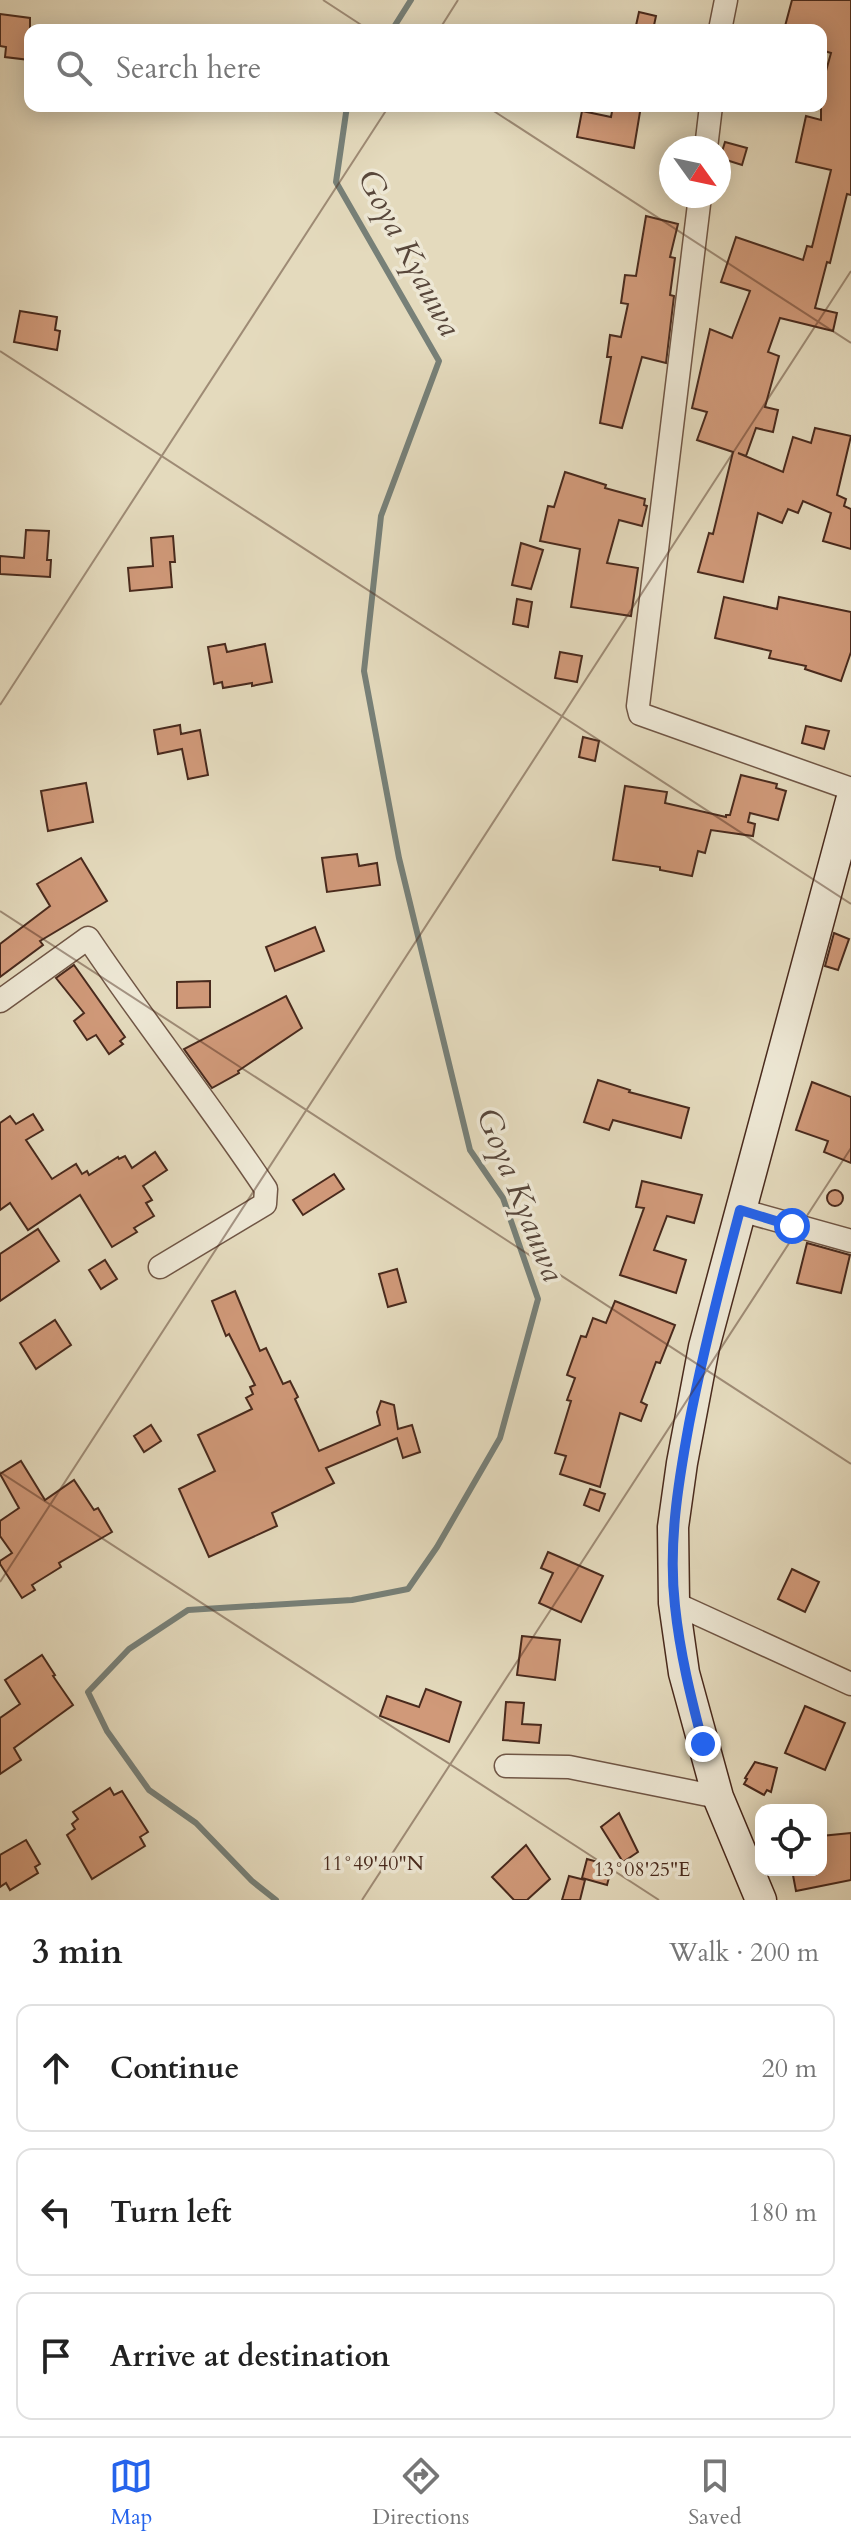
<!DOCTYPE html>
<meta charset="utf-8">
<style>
body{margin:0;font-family:Cardo,serif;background:#f2f2f2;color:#222}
.controls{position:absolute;right:24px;bottom:24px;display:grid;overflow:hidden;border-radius:16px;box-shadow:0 4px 20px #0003}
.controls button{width:72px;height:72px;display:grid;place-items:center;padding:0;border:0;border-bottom:2px solid #e0e0e0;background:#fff;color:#222;font:40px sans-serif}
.compass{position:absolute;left:659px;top:136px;width:72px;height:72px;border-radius:50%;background:#fff;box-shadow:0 4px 20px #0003;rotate:123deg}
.stop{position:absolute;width:24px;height:24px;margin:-18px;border:6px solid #2563eb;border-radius:50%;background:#fff}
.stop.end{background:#2563eb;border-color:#fff;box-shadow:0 2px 8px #0008}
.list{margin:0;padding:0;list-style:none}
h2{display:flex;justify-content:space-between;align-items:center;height:104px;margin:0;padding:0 32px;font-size:34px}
h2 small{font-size:26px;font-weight:400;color:#767676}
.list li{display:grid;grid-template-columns:52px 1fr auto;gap:24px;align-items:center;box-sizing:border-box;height:128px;margin:0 16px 16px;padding:0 16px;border:2px solid #e0e0e0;border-radius:16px}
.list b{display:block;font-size:30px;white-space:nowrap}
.list em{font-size:26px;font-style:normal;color:#767676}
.icon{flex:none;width:44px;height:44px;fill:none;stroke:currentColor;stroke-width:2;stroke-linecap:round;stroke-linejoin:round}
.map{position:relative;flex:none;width:851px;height:1900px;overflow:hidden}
.search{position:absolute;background:#fff;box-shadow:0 4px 20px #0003;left:24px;right:24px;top:24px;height:88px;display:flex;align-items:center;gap:20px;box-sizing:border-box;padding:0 28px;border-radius:16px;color:#767676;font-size:30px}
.sheet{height:536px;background:#fff}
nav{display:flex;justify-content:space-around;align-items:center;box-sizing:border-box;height:112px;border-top:2px solid #e0e0e0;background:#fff;font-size:22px;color:#767676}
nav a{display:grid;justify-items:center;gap:4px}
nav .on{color:#2563eb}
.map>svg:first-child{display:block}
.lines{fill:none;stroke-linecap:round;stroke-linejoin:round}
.stream{stroke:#778078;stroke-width:6}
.building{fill:#d09979;stroke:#492a1d;stroke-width:2}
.street-casing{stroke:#705645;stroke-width:25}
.secondary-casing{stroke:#492a1d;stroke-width:33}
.street{stroke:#ede7d4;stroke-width:22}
.secondary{stroke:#ede7d4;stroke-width:30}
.route{stroke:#2563eb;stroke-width:10}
.ticks{fill:none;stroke:#492a1d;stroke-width:2;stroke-opacity:0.45}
.labels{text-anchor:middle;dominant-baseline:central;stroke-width:7;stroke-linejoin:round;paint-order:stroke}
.water-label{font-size:32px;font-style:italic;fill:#58473b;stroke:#ede7d4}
.ticks-label{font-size:20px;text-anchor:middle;fill:#492a1d;stroke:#ede7d4;stroke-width:7;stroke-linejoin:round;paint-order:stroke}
</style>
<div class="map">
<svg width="851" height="1900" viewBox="0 0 851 1900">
<rect width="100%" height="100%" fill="#e4dabd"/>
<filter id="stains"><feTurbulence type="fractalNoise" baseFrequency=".0025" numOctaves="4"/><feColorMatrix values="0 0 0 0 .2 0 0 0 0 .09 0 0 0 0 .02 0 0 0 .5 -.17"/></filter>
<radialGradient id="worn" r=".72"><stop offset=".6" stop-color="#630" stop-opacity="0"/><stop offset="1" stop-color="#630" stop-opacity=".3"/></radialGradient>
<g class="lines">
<g class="stream">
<path d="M 392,30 L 411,0"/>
<path d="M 276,1900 L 252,1881 L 196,1823 L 149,1790 L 107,1731 L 88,1692 L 129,1649 L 188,1610 L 352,1600 L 408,1589 L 437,1547 L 500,1438 L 538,1299 L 503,1198 L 470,1150 L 399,858 L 364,671 L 381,516 L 439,361 L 336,182 L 347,106"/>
</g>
</g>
<g class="building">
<path d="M 792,0 L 851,0 L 851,195 L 847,194 L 830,263 L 827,262 L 815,308 L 837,313 L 833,331 L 780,318 L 768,352 L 779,356 L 765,407 L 778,410 L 773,432 L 756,428 L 746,456 L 738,453 L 783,472 L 793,437 L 811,443 L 815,428 L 851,436 L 837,495 L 846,499 L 844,506 L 851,509 L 851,549 L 823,541 L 831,513 L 803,501 L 798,513 L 788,509 L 782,523 L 758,513 L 743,582 L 698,572 L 709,533 L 713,534 L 733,452 L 697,440 L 707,412 L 692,408 L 710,329 L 732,338 L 750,291 L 721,282 L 736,237 L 803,260 L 807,246 L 812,247 L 831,170 L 796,162 L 806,116 L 821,120 L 821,89 L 831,53 L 821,50 L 821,30 L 784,30 Z"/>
<path d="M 639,12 L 656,16 L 653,30 L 635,30 Z"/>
<path d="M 0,14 L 30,18 L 30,60 L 5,57 L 6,47 L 0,46 Z"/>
<path d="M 613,106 L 641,106 L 634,148 L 577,137 L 582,111 L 611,117 Z"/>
<path d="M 725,142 L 747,148 L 742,165 L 720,158 Z"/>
<path d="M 646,216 L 678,224 L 670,257 L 675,258 L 670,295 L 674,296 L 666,363 L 642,357 L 622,428 L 600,423 L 611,357 L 607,357 L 610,335 L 621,337 L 628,304 L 621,303 L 625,275 L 636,276 Z"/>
<path d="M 20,311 L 57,317 L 55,330 L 60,331 L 57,350 L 14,342 Z"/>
<path d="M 565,472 L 606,485 L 605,488 L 645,499 L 644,505 L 647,506 L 642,526 L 619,520 L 607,563 L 638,568 L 631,616 L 571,607 L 580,549 L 540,541 L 548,506 L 554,507 Z"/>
<path d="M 26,530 L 49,531 L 47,560 L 51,560 L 50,577 L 0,574 L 0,556 L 24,558 Z"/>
<path d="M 173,536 L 175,562 L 170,562 L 172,587 L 130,591 L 128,568 L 153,566 L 151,538 Z"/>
<path d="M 521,543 L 543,550 L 531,589 L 512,585 Z"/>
<path d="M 724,597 L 777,609 L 779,597 L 851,612 L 851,652 L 841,681 L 805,669 L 806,666 L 769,658 L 771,651 L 715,638 Z"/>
<path d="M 517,599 L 532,602 L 528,627 L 513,624 Z"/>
<path d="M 225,644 L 227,652 L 265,644 L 272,682 L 252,686 L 252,683 L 223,688 L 222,682 L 214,684 L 208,647 Z"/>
<path d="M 560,652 L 582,656 L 577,682 L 555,678 Z"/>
<path d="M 180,725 L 181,734 L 200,730 L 208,775 L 188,779 L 182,749 L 158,754 L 154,730 Z"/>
<path d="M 806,726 L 829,731 L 824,749 L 802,743 Z"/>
<path d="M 583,737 L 599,741 L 595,761 L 579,757 Z"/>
<path d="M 741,775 L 777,784 L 776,788 L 786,791 L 778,820 L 750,813 L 748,822 L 755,824 L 753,836 L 711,830 L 705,853 L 698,851 L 692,876 L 660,870 L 660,867 L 613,860 L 625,786 L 667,792 L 665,803 L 726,817 L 726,815 L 730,815 Z"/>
<path d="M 86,783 L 93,822 L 48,831 L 41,791 Z"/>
<path d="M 357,854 L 359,866 L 377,863 L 380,885 L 327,892 L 322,858 Z"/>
<path d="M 81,858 L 107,901 L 40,941 L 43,945 L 0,977 L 0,944 L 50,906 L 37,884 Z"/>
<path d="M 315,927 L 324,951 L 275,971 L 266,947 Z"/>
<path d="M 834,933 L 849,939 L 838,970 L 825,966 Z"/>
<path d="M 74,965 L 125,1037 L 120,1041 L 123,1044 L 109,1054 L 96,1035 L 87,1040 L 74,1021 L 84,1013 L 56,978 Z"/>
<path d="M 210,981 L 210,1007 L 177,1008 L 177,982 Z"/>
<path d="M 286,996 L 302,1028 L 238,1071 L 239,1073 L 212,1088 L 184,1049 Z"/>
<path d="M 598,1080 L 630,1090 L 629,1092 L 689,1108 L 681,1138 L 613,1120 L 609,1130 L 584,1122 Z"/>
<path d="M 812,1082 L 851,1097 L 851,1163 L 824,1152 L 828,1141 L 796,1130 Z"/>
<path d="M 33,1114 L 43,1130 L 26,1140 L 52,1179 L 76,1164 L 82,1174 L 87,1171 L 89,1175 L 118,1157 L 119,1159 L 125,1156 L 132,1168 L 155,1152 L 167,1170 L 143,1186 L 152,1200 L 146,1203 L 154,1216 L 134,1228 L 137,1232 L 112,1247 L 80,1195 L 28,1230 L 10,1203 L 0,1210 L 0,1123 L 10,1116 L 16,1124 Z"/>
<path d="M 334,1174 L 344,1189 L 303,1215 L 293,1200 Z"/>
<path d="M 642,1181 L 702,1195 L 694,1223 L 667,1216 L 654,1250 L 686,1260 L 676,1293 L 620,1275 L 644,1208 L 636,1207 Z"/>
<circle cx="835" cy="1198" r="8"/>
<path d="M 38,1229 L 59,1261 L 0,1301 L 0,1254 Z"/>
<path d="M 807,1243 L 850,1255 L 841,1293 L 797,1283 Z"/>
<path d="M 105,1260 L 117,1279 L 101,1289 L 89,1270 Z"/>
<path d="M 397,1269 L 406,1302 L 388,1307 L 379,1274 Z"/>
<path d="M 235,1291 L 260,1351 L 266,1348 L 283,1384 L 290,1381 L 298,1397 L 295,1399 L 319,1451 L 380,1425 L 377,1412 L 381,1401 L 394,1405 L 398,1429 L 412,1425 L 420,1452 L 403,1458 L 397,1438 L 326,1468 L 334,1483 L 272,1513 L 277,1526 L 209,1557 L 179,1489 L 215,1471 L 198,1435 L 252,1409 L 246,1398 L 253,1394 L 250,1387 L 255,1385 L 229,1334 L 226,1336 L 212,1301 Z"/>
<path d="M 615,1301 L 675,1325 L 660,1363 L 656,1362 L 641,1402 L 647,1405 L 641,1421 L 620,1413 L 600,1487 L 560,1474 L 566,1456 L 555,1453 L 571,1401 L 567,1400 L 575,1378 L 567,1375 L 581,1336 L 586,1337 L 593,1318 L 606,1323 Z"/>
<path d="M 55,1320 L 71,1345 L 36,1369 L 20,1343 Z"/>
<path d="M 151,1425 L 161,1441 L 144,1452 L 134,1436 Z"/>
<path d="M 21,1461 L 45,1500 L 74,1480 L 94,1510 L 98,1508 L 112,1532 L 59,1563 L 61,1567 L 32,1585 L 35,1590 L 22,1598 L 0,1564 L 0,1561 L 12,1553 L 0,1536 L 0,1521 L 19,1508 L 0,1474 Z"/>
<path d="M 590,1489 L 605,1494 L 599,1511 L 584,1505 Z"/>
<path d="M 548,1552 L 603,1576 L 581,1622 L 539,1603 L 553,1573 L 541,1568 Z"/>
<path d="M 792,1569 L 819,1582 L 805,1612 L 778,1599 Z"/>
<path d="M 522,1636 L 560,1640 L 555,1680 L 517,1675 Z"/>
<path d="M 42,1655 L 55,1675 L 53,1676 L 73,1705 L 14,1748 L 21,1760 L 0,1774 L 0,1718 L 20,1704 L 5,1680 Z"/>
<path d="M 426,1689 L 461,1702 L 449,1742 L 380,1716 L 387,1696 L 419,1707 Z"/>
<path d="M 506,1702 L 524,1703 L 522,1724 L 541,1725 L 539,1743 L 503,1740 Z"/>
<path d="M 805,1706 L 845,1723 L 825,1770 L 785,1753 Z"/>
<path d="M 755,1762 L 777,1768 L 771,1792 L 767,1790 L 764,1795 L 744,1784 L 747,1779 L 745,1778 Z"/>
<path d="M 110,1788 L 114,1795 L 122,1791 L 148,1832 L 140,1837 L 145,1846 L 92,1879 L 67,1835 L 75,1829 L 72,1824 L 78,1819 L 73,1812 Z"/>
<path d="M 619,1813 L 638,1852 L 623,1862 L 601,1827 Z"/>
<path d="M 851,1833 L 851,1880 L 796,1891 L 792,1870 L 821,1870 L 821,1836 Z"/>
<path d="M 26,1840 L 40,1864 L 35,1867 L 38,1873 L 10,1890 L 6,1883 L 0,1887 L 0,1855 Z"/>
<path d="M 526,1845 L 550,1879 L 527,1900 L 514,1900 L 492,1877 Z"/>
<path d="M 587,1859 L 612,1866 L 607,1885 L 582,1878 Z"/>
<path d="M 569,1876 L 585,1880 L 580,1900 L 562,1900 Z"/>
</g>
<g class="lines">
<g class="street-casing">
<g id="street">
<path d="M 720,30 L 726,0"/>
<path d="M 706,148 L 711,106"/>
<path d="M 700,196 L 638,706 L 640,714 L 851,789"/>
<path d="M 0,1001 L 88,938 C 145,1023 209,1103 266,1189 L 265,1204 L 160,1267"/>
<path d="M 740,1210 L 851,1241"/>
<path d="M 674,1603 L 851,1684"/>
<path d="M 506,1766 L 569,1767 L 718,1797"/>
</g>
</g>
<g class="secondary-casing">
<path id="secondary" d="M 761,1900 L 718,1797 L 684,1673 L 674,1603 L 673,1527 L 682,1463 L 704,1347 L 851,801"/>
</g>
<use href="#street" class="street"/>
<use href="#secondary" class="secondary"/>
</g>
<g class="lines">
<path class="route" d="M 703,1744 C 691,1698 680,1654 675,1606 C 668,1545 678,1484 689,1424 C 703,1352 721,1281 740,1210 L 792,1226"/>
</g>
<path class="ticks" d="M 323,0 L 369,30M 439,30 L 458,0M 486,106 L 851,343M 0,351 L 851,904M 0,705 L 389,106M 0,911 L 851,1464M 0,1472 L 659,1900M 0,1582 L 851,271M 362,1900 L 851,1148"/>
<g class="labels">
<g class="water-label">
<text transform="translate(409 253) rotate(62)">Goya Kyauwa</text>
<text transform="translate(520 1195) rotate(68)">Goya Kyauwa</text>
</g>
</g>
<g class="ticks-label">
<text x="373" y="1870">11°49'40"N</text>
<text x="642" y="1876">13°08'25"E</text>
</g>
<rect width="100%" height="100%" filter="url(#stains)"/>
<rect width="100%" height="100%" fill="url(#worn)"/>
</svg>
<div class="controls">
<button><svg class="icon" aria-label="locate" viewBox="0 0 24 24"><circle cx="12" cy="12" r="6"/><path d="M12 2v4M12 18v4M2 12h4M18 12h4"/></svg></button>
</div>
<svg class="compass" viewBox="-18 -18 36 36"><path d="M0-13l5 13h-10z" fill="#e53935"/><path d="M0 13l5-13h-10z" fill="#767676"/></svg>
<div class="stop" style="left:792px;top:1226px"></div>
<div class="stop end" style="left:703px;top:1744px"></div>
<div class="search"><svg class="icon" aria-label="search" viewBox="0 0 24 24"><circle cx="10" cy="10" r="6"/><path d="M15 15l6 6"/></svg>Search here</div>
</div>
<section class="sheet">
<h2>3 min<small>Walk · 200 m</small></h2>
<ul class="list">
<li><svg class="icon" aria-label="ahead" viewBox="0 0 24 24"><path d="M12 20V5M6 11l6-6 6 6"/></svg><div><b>Continue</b></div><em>20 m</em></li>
<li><svg class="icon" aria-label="left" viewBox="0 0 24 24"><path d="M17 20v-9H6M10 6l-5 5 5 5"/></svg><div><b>Turn left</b></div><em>180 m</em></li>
<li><svg class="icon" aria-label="arrive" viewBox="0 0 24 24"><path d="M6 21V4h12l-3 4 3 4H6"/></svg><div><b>Arrive at destination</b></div></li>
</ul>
</section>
<nav>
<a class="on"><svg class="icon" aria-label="map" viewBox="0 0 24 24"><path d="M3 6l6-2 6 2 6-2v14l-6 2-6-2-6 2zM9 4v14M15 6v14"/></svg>Map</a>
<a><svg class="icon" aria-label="directions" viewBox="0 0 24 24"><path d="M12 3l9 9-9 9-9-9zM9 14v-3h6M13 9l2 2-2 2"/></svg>Directions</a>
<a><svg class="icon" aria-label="saved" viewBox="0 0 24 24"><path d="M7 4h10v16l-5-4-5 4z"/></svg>Saved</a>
</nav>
